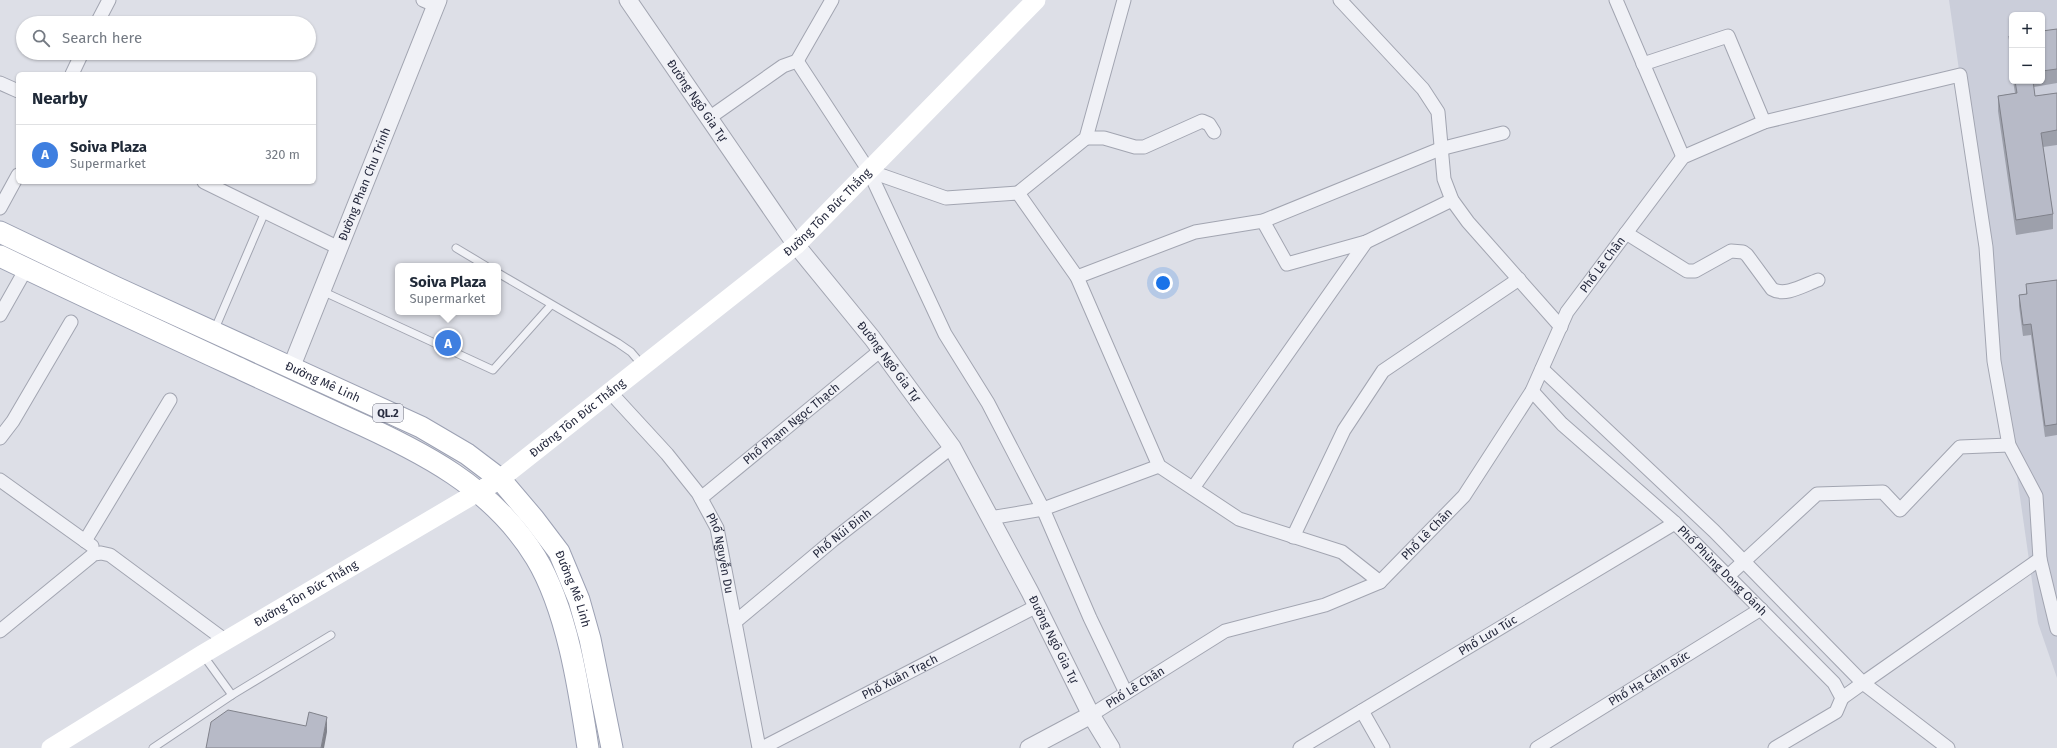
<!DOCTYPE html>
<meta charset="utf-8">
<style>
body{margin:0;font-family:"Fira Sans",sans-serif;background:#f6f6f7;color:#1f2937}
.controls{position:absolute;right:12px;top:12px;display:grid;overflow:hidden;border-radius:6px;box-shadow:0 1px 3px #0004}
.controls button{width:36px;height:36px;display:grid;place-items:center;padding:0;border:0;border-bottom:1px solid #e0e1e3;background:#fff;color:#1f2937;font:20px sans-serif}
.you{position:absolute;left:1163px;top:283px;width:14px;height:14px;margin:-10px;border:3px solid #fff;border-radius:50%;background:#1a73e8;box-shadow:0 0 0 6px #1a73e833}
.badge{display:grid;place-items:center;width:26px;height:26px;border-radius:50%;background:#0b8043;color:#fff;font-size:13px;font-weight:700}
.pin{position:absolute;translate:-50% -50%;border:2px solid #fff;box-shadow:0 1px 4px #0006}
.popup{position:absolute;left:395px;top:263px;width:106px;height:52px;box-sizing:border-box;display:grid;place-content:center;border-radius:6px;background:#fff;filter:drop-shadow(0 1px 3px #0005);font-size:13px;white-space:nowrap;color:#747a83}
.popup b{font-size:15px;color:#1f2937}
.popup::after{content:'';position:absolute;left:50%;top:100%;margin-left:-8px;border:8px solid transparent;border-top-color:#fff}
.list{margin:0;padding:0;list-style:none}
h2{display:flex;justify-content:space-between;align-items:center;height:52px;margin:0;padding:0 16px;font-size:17px}
h2 small{font-size:13px;font-weight:400;color:#747a83}
.list li{display:grid;grid-template-columns:26px 1fr auto;gap:12px;align-items:center;box-sizing:border-box;height:60px;padding:0 16px;border-top:1px solid #e0e1e3}
.list b{display:block;font-size:15px;white-space:nowrap}
.list p{margin:0;font-size:13px;white-space:nowrap;color:#747a83}
.list em{font-size:13px;font-style:normal;color:#747a83}
.icon{flex:none;width:22px;height:22px;fill:none;stroke:currentColor;stroke-width:2;stroke-linecap:round;stroke-linejoin:round}
.map{position:relative;flex:none;width:2057px;height:748px;overflow:hidden}
.search{position:absolute;background:#fff;box-shadow:0 1px 3px #0004;left:16px;top:16px;width:300px;height:44px;display:flex;align-items:center;gap:10px;box-sizing:border-box;padding:0 14px;border-radius:22px;color:#747a83;font-size:15px}
.panel{position:absolute;background:#fff;box-shadow:0 1px 3px #0004;left:16px;top:72px;width:300px;height:112px;border-radius:6px}
.map>svg:first-child{display:block}
.built{fill:#cbceda;fill-rule:evenodd}
.lines{fill:none;stroke-linecap:round;stroke-linejoin:round}
.service-casing{stroke:#a2a5b1;stroke-width:9}
.minor-casing{stroke:#a2a5b1;stroke-width:15}
.tertiary-casing{stroke:#a2a5b1;stroke-width:19}
.primary-casing{stroke:#9ca1b3;stroke-width:23}
.service{stroke:#f0f1f6;stroke-width:7}
.minor{stroke:#f0f1f6;stroke-width:13}
.tertiary{stroke:#f0f1f6;stroke-width:17}
.secondary{stroke:#fff;stroke-width:19}
.primary{stroke:#fff;stroke-width:21}
.wall{fill:#9da0ab}
.shaded-wall{fill:#80828b}
.building{fill:#b7bac7;stroke:#80828b}
.labels{text-anchor:middle;dominant-baseline:central;stroke-width:3;stroke-linejoin:round;paint-order:stroke}
.shield{fill:#edeef5;stroke:#626575;stroke-width:1}
.shield-label{font-size:11px;font-weight:bold;fill:#262a3e}
.street-label{font-size:12px;fill:#262a3e;stroke:#edeef5}
</style>
<div class="map">
<svg width="2057" height="748" viewBox="0 0 2057 748">
<rect width="100%" height="100%" fill="#dddfe7"/>
<path class="built" d="M 1949,0 L 2057,0 L 2057,678 L 2038,623 ZM 2012,15 L 2042,15 L 2042,81 L 2012,81 Z"/>
<g class="lines">
<g class="service-casing">
<g id="service">
<path d="M 456,248 L 486,266"/>
<path d="M 498,273 L 618,343 L 631,352 L 643,366"/>
<path d="M 322,291 L 493,370 L 551,305"/>
<path d="M 214,331 L 265,212"/>
<path d="M 203,655 L 232,695"/>
<path d="M 153,748 L 232,695 L 331,635"/>
</g>
</g>
<g class="minor-casing">
<g id="minor">
<path d="M 423,0 L 437,6"/>
<path d="M 1340,0 L 1423,89 L 1438,112 L 1444,179 L 1452,200 L 1468,222 L 1561,327"/>
<path d="M 1616,0 L 1683,157"/>
<path d="M 97,23 L 109,0"/>
<path d="M 797,61 L 832,0"/>
<path d="M 72,74 L 82,53"/>
<path d="M 0,83 L 18,91"/>
<path d="M 709,118 L 783,66 L 797,61 L 869,171 L 945,334 L 988,403 L 1043,509 L 1090,618 L 1126,693"/>
<path d="M 1764,122 L 1960,75 L 1986,247 L 1994,361 L 2009,445 L 2036,496 L 2040,559 L 2057,629"/>
<path d="M 1086,138 L 1104,138 L 1135,147 L 1144,147 L 1202,121 L 1209,124 L 1214,132"/>
<path d="M 869,171 L 946,198 L 1018,193 L 1077,277 L 1159,466 L 1239,519 L 1342,552 L 1380,582"/>
<path d="M 204,182 L 339,248"/>
<path d="M 1018,193 L 1086,138 L 1124,0"/>
<path d="M 0,208 L 18,175"/>
<path d="M 1263,221 L 1287,264 L 1366,242 L 1452,200"/>
<path d="M 1626,233 L 1687,271 L 1695,271 L 1731,251 L 1743,252 L 1747,255 L 1772,289 C 1785,297 1804,285 1818,280"/>
<path d="M 1077,277 L 1195,232 L 1263,221 L 1440,149 L 1503,133"/>
<path d="M 0,315 L 26,269"/>
<path d="M 1542,369 L 1714,531 L 1863,683 L 1842,698"/>
<path id="s1" d="M 1532,391 L 1562,424 L 1675,523 L 1834,683 L 1842,698 L 1836,712 L 1775,748"/>
<path id="s2" d="M 610,392 L 667,454 L 698,493 L 717,528 L 759,748"/>
<path d="M 0,438 L 13,421 L 71,322"/>
<path d="M 0,480 L 92,546"/>
<path d="M 1193,488 L 1366,242"/>
<path id="s3" d="M 701,498 L 881,350"/>
<path d="M 990,518 L 1043,509 L 1159,466"/>
<path d="M 1293,537 L 1344,430 L 1383,371 L 1519,279"/>
<path d="M 85,541 L 170,400"/>
<path d="M 1728,576 L 1817,494 L 1883,492 L 1900,510 L 1960,447 L 2009,445"/>
<path id="s4" d="M 735,622 L 833,540 L 952,447"/>
<path d="M 0,631 L 94,554 L 101,553 L 110,555 L 226,641"/>
<path d="M 1362,711 L 1383,748"/>
<path id="s5" d="M 1091,715 L 1225,631 L 1325,605 L 1380,582 L 1464,496 L 1532,391 L 1567,312 L 1683,157 L 1764,122 L 1728,36 L 1643,64"/>
<path id="s6" d="M 762,748 L 1037,606"/>
<path id="s7" d="M 1300,748 L 1675,523"/>
<path id="s8" d="M 1537,748 L 1761,609"/>
<path d="M 1948,748 L 1863,683 L 2040,559"/>
</g>
</g>
<g class="tertiary-casing">
<g id="tertiary">
<path id="s9" d="M 628,0 L 796,245 L 872,338 L 952,447 L 1030,592 L 1091,715 L 1111,748"/>
<path id="s10" d="M 291,368 L 438,0"/>
<path d="M 1029,748 L 1091,715"/>
</g>
</g>
<g class="primary-casing">
<g id="primary">
<path id="s12" d="M 0,232 L 115,287 L 421,427 L 467,454 L 500,479 L 534,519 L 559,552 L 579,600 L 590,639 L 612,748"/>
<path d="M 0,256 C 81,295 161,332 243,370 C 278,386 312,402 347,418 C 421,451 493,487 536,558 C 567,609 579,689 588,748"/>
</g>
</g>
<use href="#service" class="service"/>
<use href="#minor" class="minor"/>
<use href="#tertiary" class="tertiary"/>
<path class="secondary" id="s11" d="M 51,748 L 203,654 L 500,479 L 796,245 L 1036,0"/>
<use href="#primary" class="primary"/>
</g>
<g class="wall">
<path d="M 2057,29 L 2057,83 L 2034,87 L 2035,96 L 2057,93 L 2057,145 L 2043,147 L 2053,214 L 2053,229 L 2016,235 L 1998,111 L 1998,96 L 2015,93 L 2013,81 L 2042,81 L 2042,31 Z"/>
<path d="M 2009,36 L 2012,36 L 2012,73 L 2009,51 Z"/>
<path d="M 2057,280 L 2057,435 L 2045,437 L 2031,335 L 2023,336 L 2019,306 L 2019,295 L 2026,294 L 2026,284 Z"/>
</g>
<path class="shaded-wall" d="M 327,717 L 327,732 L 324,748 L 321,748 Z"/>
<g class="building">
<path d="M 2057,29 L 2057,69 L 2042,71 L 2042,31 Z"/>
<path d="M 2009,36 L 2012,36 L 2012,59 Z"/>
<path d="M 2015,81 L 2033,81 L 2035,96 L 2057,93 L 2057,130 L 2041,133 L 2053,214 L 2016,220 L 1998,96 L 2017,93 Z"/>
<path d="M 2057,280 L 2057,424 L 2045,426 L 2031,324 L 2023,325 L 2019,295 L 2027,294 L 2026,284 Z"/>
<path d="M 228,710 L 306,726 L 309,712 L 327,717 L 321,748 L 206,748 L 211,722 Z"/>
</g>
<g class="labels">
<rect class="shield" x="373" y="404" width="30" height="18" rx="3"/>
<g class="shield-label">
<text x="388" y="413">QL.2</text>
</g>
<g class="street-label">
<text stroke="none"><textPath href="#s9" startOffset="122">Đường Ngô Gia Tự</textPath></text>
<text stroke="none"><textPath href="#s10" startOffset="198">Đường Phan Chu Trinh</textPath></text>
<text stroke="none"><textPath href="#s11" startOffset="946">Đường Tôn Đức Thắng</textPath></text>
<text stroke="none"><textPath href="#s5" startOffset="712">Phố Lê Chân</textPath></text>
<text stroke="none"><textPath href="#s9" startOffset="446">Đường Ngô Gia Tự</textPath></text>
<text stroke="none"><textPath href="#s12" startOffset="356">Đường Mê Linh</textPath></text>
<text stroke="none"><textPath href="#s11" startOffset="622">Đường Tôn Đức Thắng</textPath></text>
<text stroke="none"><textPath href="#s3" startOffset="117">Phố Phạm Ngọc Thạch</textPath></text>
<text stroke="none"><textPath href="#s4" startOffset="139">Phố Núi Đinh</textPath></text>
<text stroke="none"><textPath href="#s5" startOffset="388">Phố Lê Chân</textPath></text>
<text stroke="none"><textPath href="#s2" startOffset="199">Phố Nguyễn Du</textPath></text>
<text stroke="none"><textPath href="#s1" startOffset="262">Phố Phùng Dong Oánh</textPath></text>
<text stroke="none"><textPath href="#s12" startOffset="692">Đường Mê Linh</textPath></text>
<text stroke="none"><textPath href="#s11" startOffset="298">Đường Tôn Đức Thắng</textPath></text>
<text stroke="none"><textPath href="#s7" startOffset="219">Phố Lưu Túc</textPath></text>
<text stroke="none"><textPath href="#s9" startOffset="770">Đường Ngô Gia Tự</textPath></text>
<text stroke="none"><textPath href="#s6" startOffset="155">Phố Xuân Trạch</textPath></text>
<text stroke="none"><textPath href="#s8" startOffset="132">Phố Hạ Cảnh Đức</textPath></text>
<text stroke="none"><textPath href="#s5" startOffset="52">Phố Lê Chân</textPath></text>
</g>
</g>
</svg>
<div class="controls">
<button>+</button>
<button>−</button>
</div>
<div class="you"></div>
<div class="pin badge" style="left:448px;top:343px;background:#3f7fe0">A</div>
<div class="popup"><b>Soiva Plaza</b>Supermarket</div>
<div class="search"><svg class="icon" aria-label="search" viewBox="0 0 24 24"><circle cx="10" cy="10" r="6"/><path d="M15 15l6 6"/></svg>Search here</div>
<section class="panel">
<h2>Nearby<small></small></h2>
<ul class="list">
<li><span class="badge" style="background:#3f7fe0">A</span><div><b>Soiva Plaza</b><p>Supermarket</p></div><em>320 m</em></li>
</ul>
</section>
</div>
